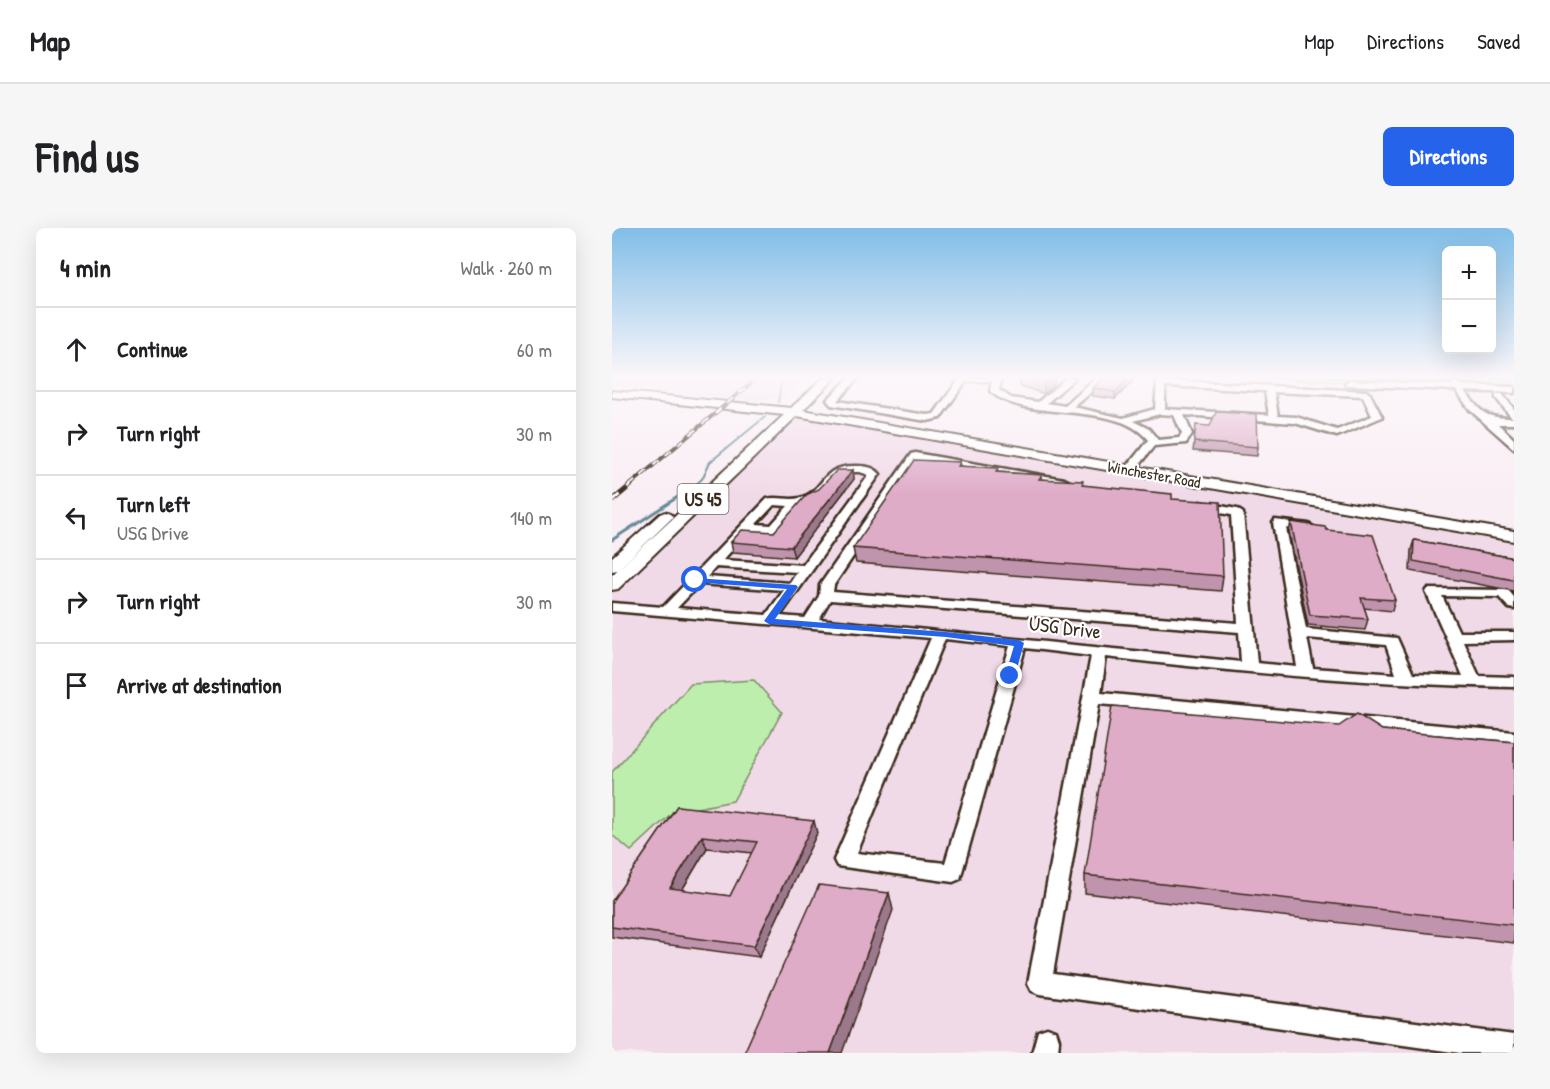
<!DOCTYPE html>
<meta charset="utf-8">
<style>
body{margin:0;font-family:"Patrick Hand",sans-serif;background:#f6f6f6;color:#202124}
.controls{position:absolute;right:18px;top:18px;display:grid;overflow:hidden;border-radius:9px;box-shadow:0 6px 24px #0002}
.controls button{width:54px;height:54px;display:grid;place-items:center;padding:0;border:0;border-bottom:2px solid #e0e0e0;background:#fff;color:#202124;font:30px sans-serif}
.stop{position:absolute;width:18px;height:18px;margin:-14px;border:4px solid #2563eb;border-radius:50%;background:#fff}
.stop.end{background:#2563eb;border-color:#fff;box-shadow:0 2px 6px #0008}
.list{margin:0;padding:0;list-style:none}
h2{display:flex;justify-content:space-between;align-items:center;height:78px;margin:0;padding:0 24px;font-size:26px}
h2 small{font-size:20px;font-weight:400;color:#757577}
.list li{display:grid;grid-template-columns:39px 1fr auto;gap:18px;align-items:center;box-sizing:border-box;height:84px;padding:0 24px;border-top:2px solid #e0e0e0}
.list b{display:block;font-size:22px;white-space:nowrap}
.list p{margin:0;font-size:20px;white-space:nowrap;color:#757577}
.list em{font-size:20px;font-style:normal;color:#757577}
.icon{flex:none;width:33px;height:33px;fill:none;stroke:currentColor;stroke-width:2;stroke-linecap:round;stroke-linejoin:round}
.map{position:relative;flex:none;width:902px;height:825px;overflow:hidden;border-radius:9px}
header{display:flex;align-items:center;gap:36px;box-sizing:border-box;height:84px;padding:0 30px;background:#fff;border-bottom:2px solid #e0e0e0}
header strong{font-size:28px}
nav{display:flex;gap:33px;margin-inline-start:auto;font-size:21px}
.intro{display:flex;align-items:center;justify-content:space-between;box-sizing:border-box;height:144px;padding:0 36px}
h1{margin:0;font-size:42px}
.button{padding:15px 27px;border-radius:9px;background:#2563eb;color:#fff;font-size:21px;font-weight:700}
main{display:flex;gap:36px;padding:0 36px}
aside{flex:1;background:#fff;border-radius:9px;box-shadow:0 6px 24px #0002}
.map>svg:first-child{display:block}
.built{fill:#f1dae7}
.green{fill:#bdeead;stroke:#7c8c66;stroke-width:1.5}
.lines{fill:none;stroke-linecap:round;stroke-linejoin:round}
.stream-far1{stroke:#688b97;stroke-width:2}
.stream{stroke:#688b97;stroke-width:3}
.minor-casing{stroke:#3b2a1e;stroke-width:5}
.major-casing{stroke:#3b2a1e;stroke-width:4}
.minor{fill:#fff;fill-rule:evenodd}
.major{fill:#fff;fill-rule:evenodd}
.rail-far1-casing{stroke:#3b2a1e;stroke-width:4}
.rail-casing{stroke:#3b2a1e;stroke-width:5}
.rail-far1{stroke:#fff;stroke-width:2;stroke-dasharray:8;stroke-linecap:butt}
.rail{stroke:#fff;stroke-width:3;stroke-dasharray:10;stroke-linecap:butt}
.wall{fill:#c094ac;stroke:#3b2a1e;stroke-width:1.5;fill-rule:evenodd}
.shaded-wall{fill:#9c788c;stroke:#3b2a1e;stroke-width:1.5}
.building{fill:#dfacc8;stroke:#3b2a1e;stroke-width:1.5;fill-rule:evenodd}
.route{fill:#2563eb}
.labels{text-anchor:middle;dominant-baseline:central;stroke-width:4.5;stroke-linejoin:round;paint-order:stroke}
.far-street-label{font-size:16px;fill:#3b2a1e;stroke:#fff}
.shield{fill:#fff;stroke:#766a62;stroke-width:1.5}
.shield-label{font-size:18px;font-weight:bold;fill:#3b2a1e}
.street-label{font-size:20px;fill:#3b2a1e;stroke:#fff}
</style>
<header>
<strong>Map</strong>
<nav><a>Map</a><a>Directions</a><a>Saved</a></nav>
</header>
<div class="intro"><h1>Find us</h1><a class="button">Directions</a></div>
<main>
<aside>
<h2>4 min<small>Walk · 260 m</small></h2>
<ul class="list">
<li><svg class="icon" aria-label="ahead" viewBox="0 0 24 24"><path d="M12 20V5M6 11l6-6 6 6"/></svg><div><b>Continue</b></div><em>60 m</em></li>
<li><svg class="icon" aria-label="right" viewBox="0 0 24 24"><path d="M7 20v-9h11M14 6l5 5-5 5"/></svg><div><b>Turn right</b></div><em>30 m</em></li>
<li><svg class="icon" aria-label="left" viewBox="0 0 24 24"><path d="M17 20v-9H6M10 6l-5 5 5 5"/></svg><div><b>Turn left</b><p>USG Drive</p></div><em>140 m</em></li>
<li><svg class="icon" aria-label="right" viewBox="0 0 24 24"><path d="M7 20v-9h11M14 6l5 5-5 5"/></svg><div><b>Turn right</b></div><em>30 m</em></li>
<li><svg class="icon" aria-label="arrive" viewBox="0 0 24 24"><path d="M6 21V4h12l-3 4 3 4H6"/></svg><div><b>Arrive at destination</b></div></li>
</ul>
</aside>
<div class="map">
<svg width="902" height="825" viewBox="0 0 902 825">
<rect width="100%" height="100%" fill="#f9eef4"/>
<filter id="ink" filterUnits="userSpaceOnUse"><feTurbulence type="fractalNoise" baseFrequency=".0167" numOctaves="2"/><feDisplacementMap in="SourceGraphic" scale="12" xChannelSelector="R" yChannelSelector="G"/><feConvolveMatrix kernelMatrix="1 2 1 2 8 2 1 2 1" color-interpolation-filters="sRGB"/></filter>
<g filter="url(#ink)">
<g class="built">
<path d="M 0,150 L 195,150 L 172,170 L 143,173 L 0,158 Z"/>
<path d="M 173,185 L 902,308 L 902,825 L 0,825 L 0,343 Z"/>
</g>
<g class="green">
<path d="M 646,150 L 902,150 L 902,163 Z"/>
<path d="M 142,452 L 170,484 L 121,573 L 60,585 L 19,623 L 0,607 L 0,544 L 79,456 Z"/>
</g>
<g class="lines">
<g class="stream-far1">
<path d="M 166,174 L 170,150"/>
<path d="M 82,258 L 90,251 L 98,234 L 153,189"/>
</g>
<path class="stream" d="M 0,312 L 84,257"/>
<g class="minor-casing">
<g id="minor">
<path d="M 237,150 L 246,150 L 225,173 L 315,187 L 322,186 L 348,150 L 389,150 L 387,162 L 399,170 L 426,174 L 454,150 L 463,150 L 435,175 L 453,178 L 485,150 L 491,150 L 491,154 L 462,179 L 511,190 L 543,181 L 545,155 L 549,152 L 754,163 L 758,166 L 770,189 L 725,208 L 683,195 L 572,187 L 580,206 L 574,215 L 542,218 L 522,243 L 518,244 L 513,241 L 536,212 C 504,171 413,196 378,163 L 380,153 L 354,153 L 328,190 L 315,193 L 219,177 L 215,172 ZM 553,158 L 653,163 L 657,187 L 553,181 ZM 662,164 L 751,168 L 760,188 L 725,202 L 684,189 L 666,188 ZM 548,186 L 562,187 L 570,206 L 567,210 L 546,212 L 537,201 L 521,193 Z"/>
<path d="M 737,152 L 840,157 L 844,153 L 849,157 L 902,159 L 902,165 L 853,163 C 870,186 873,190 902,190 L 902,196 L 886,196 L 902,211 L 902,221 L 858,182 L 844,162 L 734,157 L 733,155 Z"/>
<path d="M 884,166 L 890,166 L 902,181 L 902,190 L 899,189 L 884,170 Z"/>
<path d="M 303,225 L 452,251 L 458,254 L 452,257 L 306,232 L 222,357 L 221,364 L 626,395 L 619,287 L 584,280 L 584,276 L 588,274 L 625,281 L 631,285 L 645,435 L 685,439 L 661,295 L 663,292 L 697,296 L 703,300 L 697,304 L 674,300 L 694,401 L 785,410 L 801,446 L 851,448 L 814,364 L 816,361 L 896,362 L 902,369 L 902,381 L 897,380 L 887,369 L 830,368 L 847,404 L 902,404 L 902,412 L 851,413 L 867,448 L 902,449 L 902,459 C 766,457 630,445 494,429 L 489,465 L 902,504 L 902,516 L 487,476 L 441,746 L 902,807 L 902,825 L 848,825 L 428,766 L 420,763 L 416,755 L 479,428 L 413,420 L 348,651 L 341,654 L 225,638 L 222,632 L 319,410 L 0,383 L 0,375 L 51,379 L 155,271 C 166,268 177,273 188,270 C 214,263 207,236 247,238 C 255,238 263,240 268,246 L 168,388 L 193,390 L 207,368 L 208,357 L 299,226 ZM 248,244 L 257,247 L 191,337 L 111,332 L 137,303 L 166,304 L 190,277 L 207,269 L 225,249 L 234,244 ZM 162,277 L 176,278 L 159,297 L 144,296 ZM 104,339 L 185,344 L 178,355 L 95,349 ZM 88,356 L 172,362 L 154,387 L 65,380 ZM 218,372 L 627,404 L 629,434 L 207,391 ZM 695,410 L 774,417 L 784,446 L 701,440 ZM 333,411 L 398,418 L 333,635 L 245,625 Z"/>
<path d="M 435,800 L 444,803 L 447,812 L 446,825 L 420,825 L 426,803 Z"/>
</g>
</g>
<g class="major-casing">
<g id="major">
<path d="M 211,150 L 223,150 L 191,182 L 902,303 L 902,313 L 185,188 L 6,361 L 0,362 L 0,347 L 172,187 L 0,169 L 0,163 L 179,180 Z"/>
<path d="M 53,284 L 58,286 L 61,289 L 58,292 L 6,342 L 0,343 L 0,329 L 48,286 Z"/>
</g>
</g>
<use href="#minor" class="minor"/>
<use href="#major" class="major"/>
<g class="rail-far1-casing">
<path id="rail-far1" d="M 17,258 L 145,150"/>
</g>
<g class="rail-casing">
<path id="rail" d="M 0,273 L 19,257"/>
</g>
<use href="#rail-far1" class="rail-far1"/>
<use href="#rail" class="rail"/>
</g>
<g class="wall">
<path d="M 407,150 L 444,150 L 440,159 L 432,166 L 408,158 Z"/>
<path d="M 492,150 L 521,150 L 520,154 L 503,171 L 481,168 L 481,160 Z"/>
<path d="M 584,197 L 646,219 L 645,228 L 581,223 Z"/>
<path d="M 348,234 L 349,238 L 387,244 L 430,247 L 430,251 L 560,271 L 611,348 L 609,363 L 244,335 L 241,320 Z"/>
<path d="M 241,242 L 242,251 L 182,329 L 121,324 L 119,314 L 162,304 L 207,261 Z"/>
<path d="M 679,294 L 715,302 L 783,372 L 780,383 L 752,380 L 756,391 L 753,402 L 696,397 L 677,304 Z"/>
<path d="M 802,312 L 902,330 L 902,363 L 798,343 L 799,322 Z"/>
<path d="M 770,502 L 902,514 L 902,715 L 473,665 L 473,647 Z"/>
<path d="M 65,578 L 205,605 L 147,729 L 0,709 L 0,673 ZM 95,620 L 140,625 L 118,668 L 70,662 Z"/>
</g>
<g class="shaded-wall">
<path d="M 437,150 L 444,150 L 440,159 L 432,166 L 432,154 Z"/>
<path d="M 517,150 L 521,150 L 520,154 L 503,171 L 503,164 Z"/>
<path d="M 241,242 L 242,251 L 182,329 L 179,319 Z"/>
<path d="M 202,593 L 205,605 L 147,729 L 142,718 Z"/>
<path d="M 90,608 L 95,620 L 64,672 L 58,660 Z"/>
<path d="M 277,665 L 281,682 L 230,825 L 218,825 Z"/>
</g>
<g class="building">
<path d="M 419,150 L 437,150 L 432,154 Z"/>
<path d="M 492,150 L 517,150 L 503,164 L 481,160 Z"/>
<path d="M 604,184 L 645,186 L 646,219 L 582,214 L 584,197 L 598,198 Z"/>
<path d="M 302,232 L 348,234 L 346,238 L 386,240 L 384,244 L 430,247 L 427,251 L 471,253 L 470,257 L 560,266 L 560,271 L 608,274 L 611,348 L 241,320 Z"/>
<path d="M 225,242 L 241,242 L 179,319 L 119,314 L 130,302 L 162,304 L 194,267 L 207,261 Z"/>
<path d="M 679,294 L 713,299 L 715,302 L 761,307 L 783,372 L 749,370 L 756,391 L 698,387 Z"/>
<path d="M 802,312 L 902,330 L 902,352 L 801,333 Z"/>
<path d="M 500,478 L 727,498 L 745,486 L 770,502 L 902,514 L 902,697 L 473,647 Z"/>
<path d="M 65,578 L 202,593 L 142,718 L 0,699 L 0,673 ZM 90,608 L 145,614 L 118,668 L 58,660 Z"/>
<path d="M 207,657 L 277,665 L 218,825 L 132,825 Z"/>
</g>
</g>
<linearGradient id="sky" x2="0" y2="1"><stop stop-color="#81bee8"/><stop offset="0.56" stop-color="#fcf7fa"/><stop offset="1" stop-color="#fcf7fa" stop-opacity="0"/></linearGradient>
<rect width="902" height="266" fill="url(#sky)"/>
<path class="route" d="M 83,350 L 184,357 L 186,359 L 163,391 L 334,404 L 407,412 L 412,415 L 403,448 L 398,452 L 393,448 L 402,418 L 334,409 L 157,396 L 152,393 L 175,361 L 80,354 L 79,352 Z"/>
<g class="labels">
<g class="far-street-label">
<text transform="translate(542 246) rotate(10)">Winchester Road</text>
</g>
<rect class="shield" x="65.5" y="256" width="51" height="30" rx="4.5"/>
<g class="shield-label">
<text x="91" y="271">US 45</text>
</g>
<g class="street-label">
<text transform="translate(453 399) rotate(7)">USG Drive</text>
</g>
</g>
</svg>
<div class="controls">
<button>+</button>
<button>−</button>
</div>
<div class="stop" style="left:83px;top:352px"></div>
<div class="stop end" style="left:398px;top:448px"></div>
</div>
</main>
